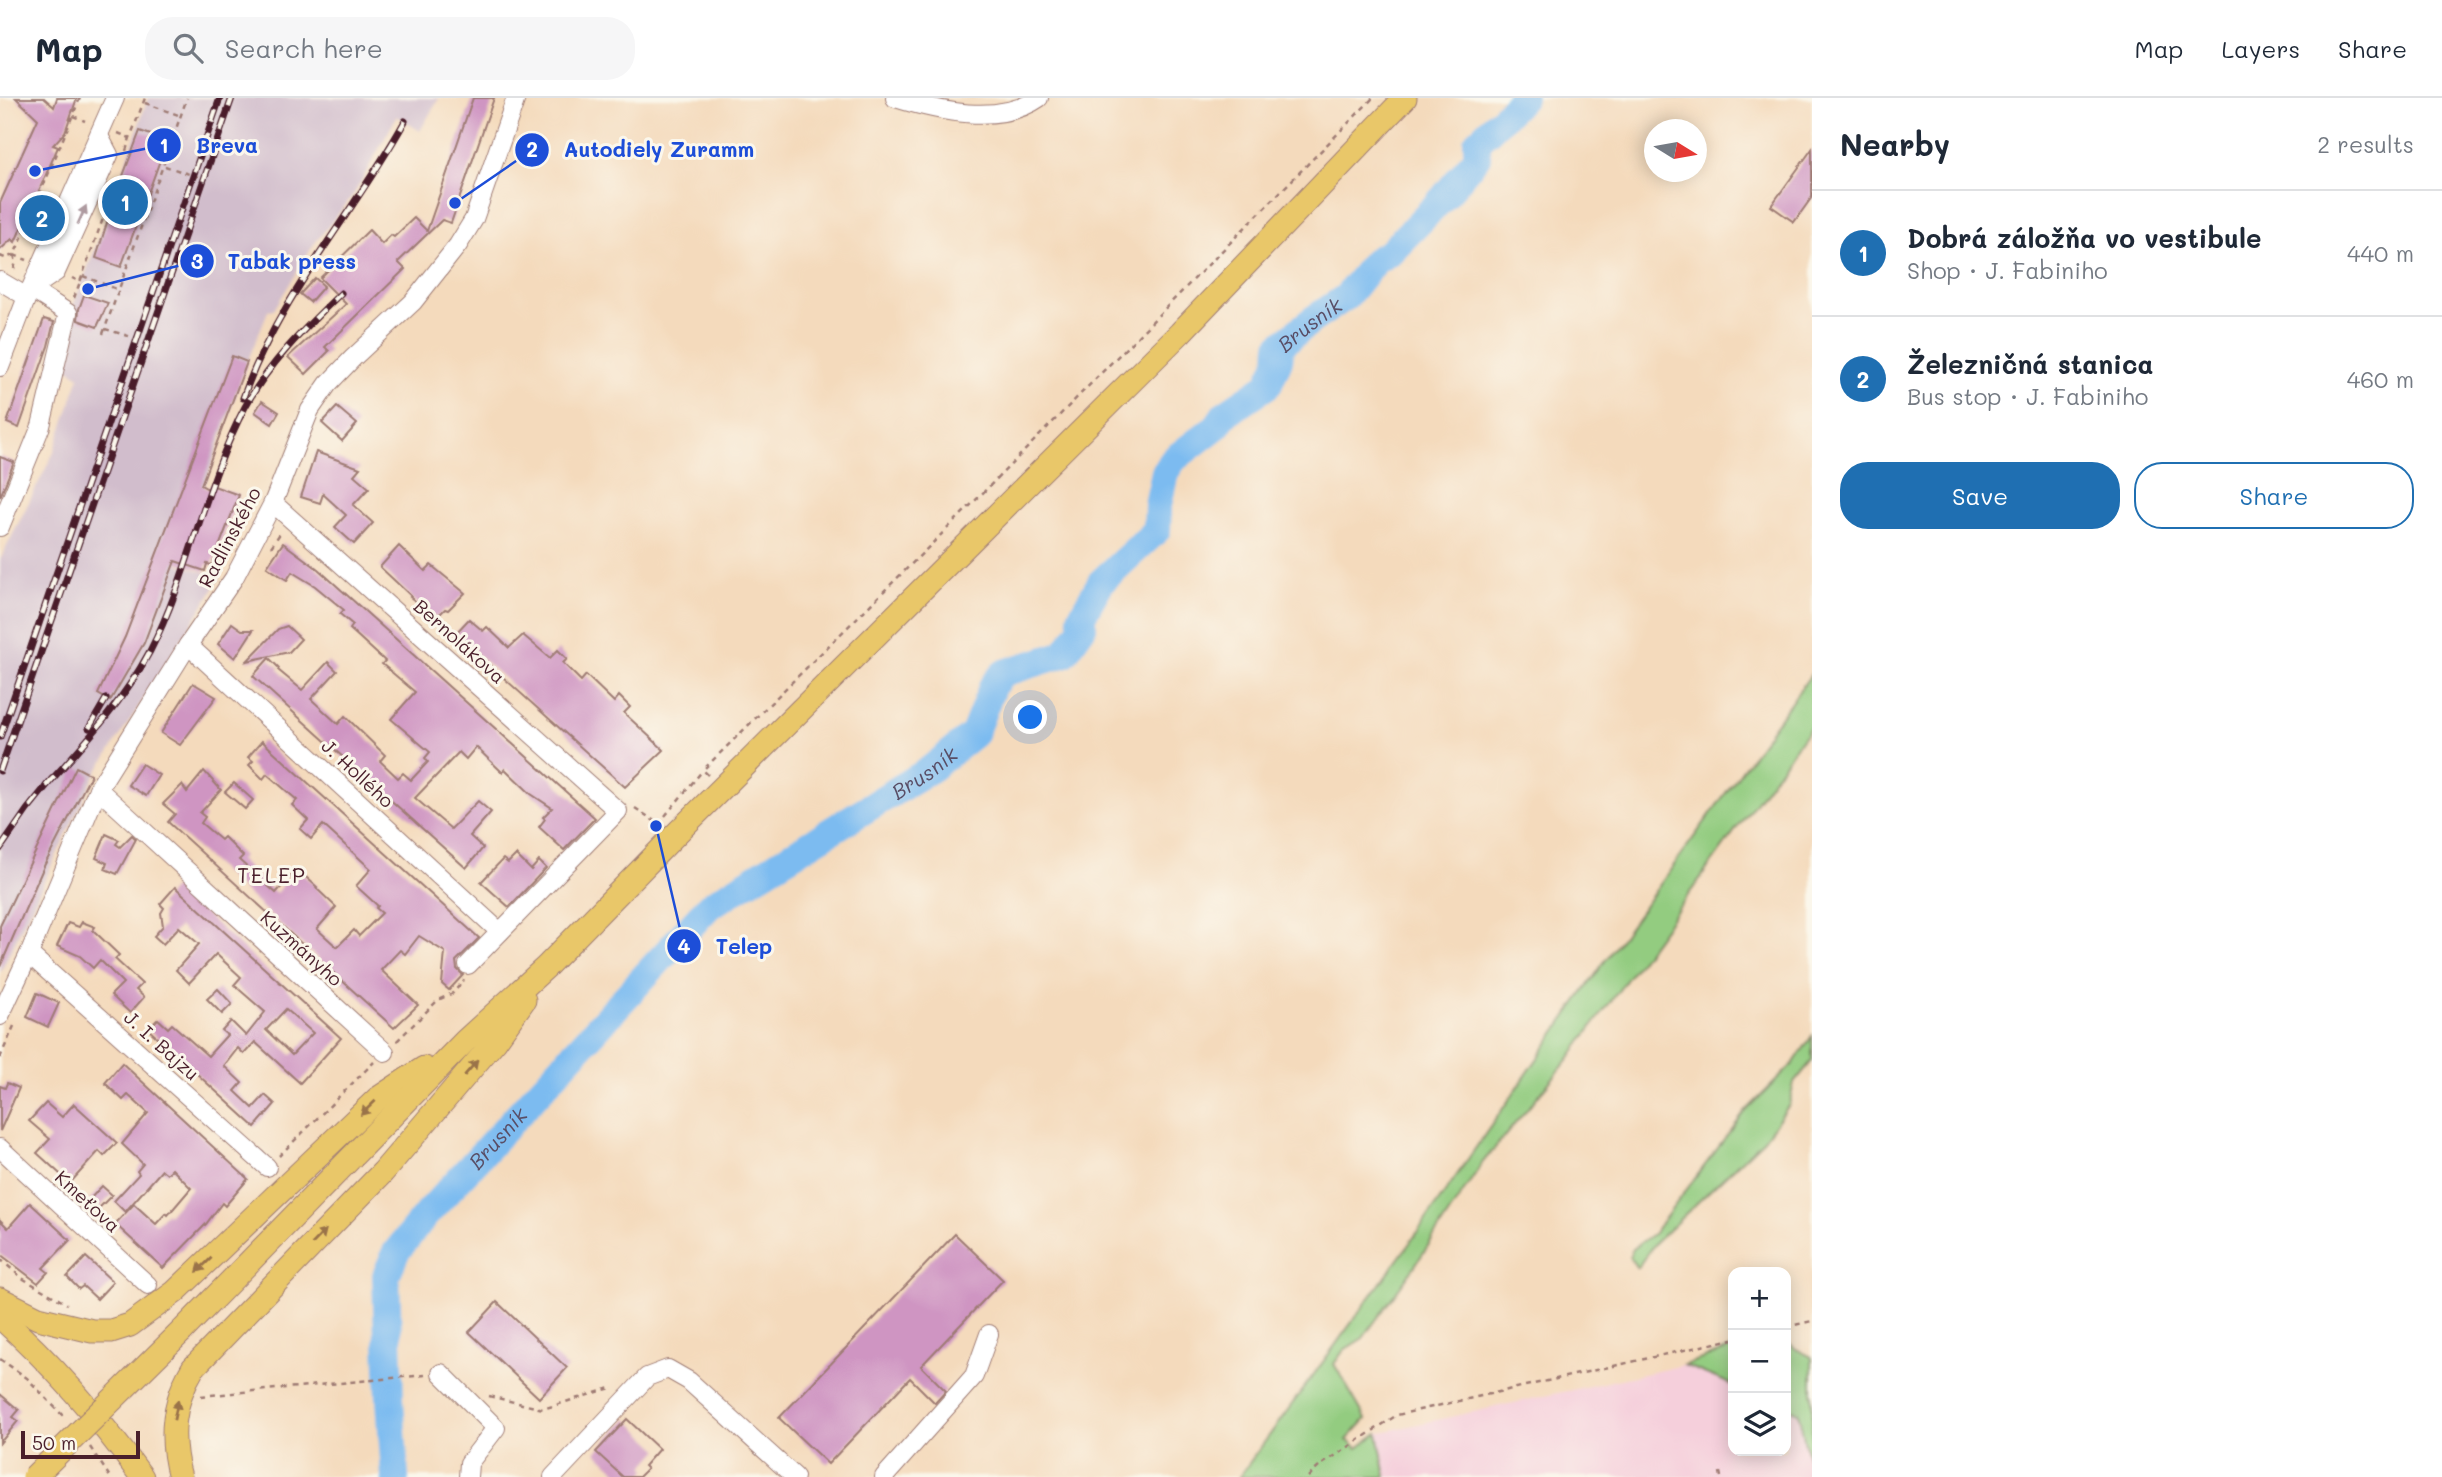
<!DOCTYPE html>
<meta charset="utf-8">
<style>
body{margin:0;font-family:Mali,sans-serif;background:#f6f6f7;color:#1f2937}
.controls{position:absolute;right:21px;bottom:21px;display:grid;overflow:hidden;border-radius:14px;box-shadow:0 4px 18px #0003}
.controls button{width:63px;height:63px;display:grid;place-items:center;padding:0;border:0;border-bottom:2px solid #e0e1e3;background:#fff;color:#1f2937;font:35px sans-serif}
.compass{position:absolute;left:1644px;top:21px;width:63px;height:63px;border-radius:50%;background:#fff;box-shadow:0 4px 18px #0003;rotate:101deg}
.scale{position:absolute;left:21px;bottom:18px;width:119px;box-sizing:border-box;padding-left:7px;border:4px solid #4a1f2b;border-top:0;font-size:19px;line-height:24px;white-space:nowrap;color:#4a1f2b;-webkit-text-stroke:5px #fbf7ec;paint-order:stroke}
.you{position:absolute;left:1031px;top:620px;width:24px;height:24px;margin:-18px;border:5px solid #fff;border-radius:50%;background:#1a73e8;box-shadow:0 0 0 10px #1a73e833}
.badge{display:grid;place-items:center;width:46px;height:46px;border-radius:50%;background:#1f6fb2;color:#fff;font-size:23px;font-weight:700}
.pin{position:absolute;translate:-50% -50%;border:4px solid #fff;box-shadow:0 2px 7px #0006}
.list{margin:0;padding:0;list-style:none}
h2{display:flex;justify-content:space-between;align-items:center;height:91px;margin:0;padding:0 28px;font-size:30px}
h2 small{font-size:23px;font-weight:400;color:#747a83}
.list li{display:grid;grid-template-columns:46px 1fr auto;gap:21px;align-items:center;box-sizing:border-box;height:126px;padding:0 28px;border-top:2px solid #e0e1e3}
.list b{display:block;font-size:26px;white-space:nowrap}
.list p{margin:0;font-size:23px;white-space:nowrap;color:#747a83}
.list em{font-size:23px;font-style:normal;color:#747a83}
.actions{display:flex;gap:14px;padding:21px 28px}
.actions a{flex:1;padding:16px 0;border:2px solid #1f6fb2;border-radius:28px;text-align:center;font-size:24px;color:#1f6fb2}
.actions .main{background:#1f6fb2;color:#fff}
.icon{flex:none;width:38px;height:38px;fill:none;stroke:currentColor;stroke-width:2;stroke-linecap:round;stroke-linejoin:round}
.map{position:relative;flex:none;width:1812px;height:1379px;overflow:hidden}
header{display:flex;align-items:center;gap:42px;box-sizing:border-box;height:98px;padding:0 35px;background:#fff;border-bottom:2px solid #e0e1e3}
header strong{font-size:33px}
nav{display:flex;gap:38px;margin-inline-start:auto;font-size:24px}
.search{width:490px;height:63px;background:#f6f6f7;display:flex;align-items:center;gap:18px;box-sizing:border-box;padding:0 24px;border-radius:28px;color:#747a83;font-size:26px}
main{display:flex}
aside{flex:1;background:#fff}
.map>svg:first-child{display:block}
.built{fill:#f5cfdb}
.railway{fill:#d1bdcc}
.grass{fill:#93cc80;stroke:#6e7656;stroke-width:2}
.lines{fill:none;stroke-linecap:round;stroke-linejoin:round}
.river{stroke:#7cbbf0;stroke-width:28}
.building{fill:#cf95c2;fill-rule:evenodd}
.minor-casing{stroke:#9f7c74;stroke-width:20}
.major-casing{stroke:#9f7c74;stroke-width:25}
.path{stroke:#9f7c74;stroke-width:2.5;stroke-dasharray:5 5;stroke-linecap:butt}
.minor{stroke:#fff;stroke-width:18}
.major{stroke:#e9c769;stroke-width:23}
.rail-casing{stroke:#4a1f2b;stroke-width:7}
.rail{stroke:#fbf7ec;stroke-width:4.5;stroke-dasharray:13;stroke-linecap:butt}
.major-bridge-casing{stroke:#9f7c74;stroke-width:25;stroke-linecap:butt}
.major-bridge{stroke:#e9c769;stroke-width:23}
.oneway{fill:#ae9aa0}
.oneway2{fill:#9a734a}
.labels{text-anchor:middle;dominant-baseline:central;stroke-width:6;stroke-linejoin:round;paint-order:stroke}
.street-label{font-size:19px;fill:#4a1f2b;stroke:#fbf7ec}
.water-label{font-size:21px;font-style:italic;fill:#594e66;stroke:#fbf7ec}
.neighbourhood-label{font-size:21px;letter-spacing:2px;fill:#4a1f2b;stroke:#fbf7ec}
.leader{fill:none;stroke:#1d4ed8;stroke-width:2.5}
.callout-dot{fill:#1d4ed8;stroke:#fbf7ec;stroke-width:2.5}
.mark-label{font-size:21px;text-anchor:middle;font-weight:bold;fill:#fff}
.callout-label{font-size:21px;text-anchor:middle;font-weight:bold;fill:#1d4ed8;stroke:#fbf7ec;stroke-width:6;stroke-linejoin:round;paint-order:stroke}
</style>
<header>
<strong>Map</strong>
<div class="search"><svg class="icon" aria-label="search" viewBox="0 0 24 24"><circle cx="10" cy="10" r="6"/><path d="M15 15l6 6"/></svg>Search here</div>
<nav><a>Map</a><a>Layers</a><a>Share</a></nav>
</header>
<main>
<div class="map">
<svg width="1812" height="1379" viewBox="0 0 1812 1379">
<rect width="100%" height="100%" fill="#fbf7ec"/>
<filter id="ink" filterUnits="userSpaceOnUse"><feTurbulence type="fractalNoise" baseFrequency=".0143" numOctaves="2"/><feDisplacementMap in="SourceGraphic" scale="14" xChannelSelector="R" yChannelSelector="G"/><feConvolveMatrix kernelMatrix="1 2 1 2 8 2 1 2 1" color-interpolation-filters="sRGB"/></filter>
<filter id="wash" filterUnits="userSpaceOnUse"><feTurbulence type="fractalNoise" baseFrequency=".00686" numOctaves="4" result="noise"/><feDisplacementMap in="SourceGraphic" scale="28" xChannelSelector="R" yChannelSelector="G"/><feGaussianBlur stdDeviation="1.57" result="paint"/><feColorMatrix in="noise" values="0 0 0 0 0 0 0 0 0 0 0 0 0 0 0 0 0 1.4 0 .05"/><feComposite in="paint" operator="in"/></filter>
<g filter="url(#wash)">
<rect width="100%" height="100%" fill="#f4dabc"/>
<path class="built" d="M 1684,1267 L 1733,1287 L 1733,1353 L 1786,1353 L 1786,1309 L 1798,1314 L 1812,1379 L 1386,1379 L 1378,1335 Z"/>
<path class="railway" d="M 148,0 L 439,0 L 420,33 L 397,18 L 354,96 L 314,146 L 275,210 L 268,213 L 248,262 L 178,466 L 221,479 L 94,679 L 0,875 L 0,462 L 54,354 L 80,278 L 64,268 L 70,216 L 108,117 Z"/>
<g class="grass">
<path d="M 1812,575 L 1812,627 L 1568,962 L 1483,1064 L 1414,1169 L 1363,1240 L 1344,1252 L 1334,1266 L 1366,1321 L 1347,1342 L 1358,1350 L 1378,1335 L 1386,1379 L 1239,1379 L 1412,1142 L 1605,863 Z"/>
<path d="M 1812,938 L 1812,963 L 1794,985 L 1789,1007 L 1764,1041 L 1655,1145 L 1637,1170 L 1630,1160 L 1632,1151 L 1653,1136 L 1746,1013 L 1793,966 Z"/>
<path d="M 1786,1242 L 1796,1251 L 1812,1259 L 1812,1378 L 1798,1314 L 1786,1309 Z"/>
<path d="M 1733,1250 L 1733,1287 L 1684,1267 Z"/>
</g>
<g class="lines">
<path class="river" id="s1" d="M 395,1379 L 390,1301 L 386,1178 L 396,1154 L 425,1118 L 709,808 L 928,673 L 974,636 L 993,587 L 1004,575 L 1064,556 L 1083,529 L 1081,519 L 1101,484 L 1157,432 L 1158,407 L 1165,374 L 1174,361 L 1217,328 L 1225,316 L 1268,287 L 1279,262 L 1280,248 L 1312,222 L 1346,199 L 1375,163 L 1390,154 L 1444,99 L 1477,59 L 1477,44 L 1523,0"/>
</g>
<g id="blocks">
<g class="building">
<path d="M 16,0 L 44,0 L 54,9 L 57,0 L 77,0 L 65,34 L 53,47 L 58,49 L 34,104 L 44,109 L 22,128 L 15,144 L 12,141 L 0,152 L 0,105 L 38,21 Z"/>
<path d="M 473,0 L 494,0 L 451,125 L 442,122 L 398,164 L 405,171 L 325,249 L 329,253 L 306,276 L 288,259 L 346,206 L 320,180 L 369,132 L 382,146 L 391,137 L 394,139 L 414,120 L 427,133 Z"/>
<path d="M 140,33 L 167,43 L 121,169 L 96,160 L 115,99 Z"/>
<path d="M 1812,51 L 1812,99 L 1794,124 L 1771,108 Z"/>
<path d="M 315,180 L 324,188 L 310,204 L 300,196 Z"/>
<path d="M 84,197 L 108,205 L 97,229 L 78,222 L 79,211 Z"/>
<path d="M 44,221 L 54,224 L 48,248 L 19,330 L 7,325 Z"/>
<path d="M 232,258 L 247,264 L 201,387 L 208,391 L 211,387 L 239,397 L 212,467 L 207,466 L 205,473 L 175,463 L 144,545 L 110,603 L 98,596 L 125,539 Z"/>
<path d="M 262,303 L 279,314 L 272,326 L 255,314 Z"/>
<path d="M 337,309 L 357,326 L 342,343 L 322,325 Z"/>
<path d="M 316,354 L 360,370 L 354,377 L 369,390 L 353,407 L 373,425 L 354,446 L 335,429 L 346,417 L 323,396 L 320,405 L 301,399 Z"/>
<path d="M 0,359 L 14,364 L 0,399 Z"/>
<path d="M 283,445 L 318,471 L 595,720 L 564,752 L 539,729 L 545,721 L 543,719 L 552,710 L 531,696 L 505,671 L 502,674 L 476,649 L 466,661 L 459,654 L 415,700 L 451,731 L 478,703 L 491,714 L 470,738 L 483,750 L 466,770 L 253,578 L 269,560 L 279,570 L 278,572 L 302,592 L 328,564 L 337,573 L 311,601 L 338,626 L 345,618 L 385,657 L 380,663 L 398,680 L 403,675 L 411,682 L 428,664 L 425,660 L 430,654 L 391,621 L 415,594 L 382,566 L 385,563 L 350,531 L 353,527 L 340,516 L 344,512 L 315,488 L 292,474 L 287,482 L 267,469 Z"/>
<path d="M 399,448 L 425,473 L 431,467 L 465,495 L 448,512 L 445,511 L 436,520 L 410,499 L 411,498 L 380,469 Z"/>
<path d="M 469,521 L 483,533 L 487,529 L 509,550 L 523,537 L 550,560 L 558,552 L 567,561 L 563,565 L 581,583 L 586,577 L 614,604 L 619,598 L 630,609 L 624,615 L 664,652 L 625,689 L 455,536 Z"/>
<path d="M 232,525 L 242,532 L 253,532 L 235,560 L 218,546 Z"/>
<path d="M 287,528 L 301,541 L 289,554 L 247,563 L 278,531 Z"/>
<path d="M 193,585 L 216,599 L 180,647 L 161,635 Z"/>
<path d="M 262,643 L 479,840 L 456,863 L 457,871 L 463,877 L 449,892 L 442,886 L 445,854 L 419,838 L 405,856 L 400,852 L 381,872 L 418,907 L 394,930 L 168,724 L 175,716 L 163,706 L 182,687 L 187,694 L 204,673 L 221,692 L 200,715 L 205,719 L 201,725 L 221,742 L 224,739 L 243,758 L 239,762 L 276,795 L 297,771 L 317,789 L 316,790 L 336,809 L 317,831 L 337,849 L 354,832 L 359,838 L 382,815 L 376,810 L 378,808 L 356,788 L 371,771 L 323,727 L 311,741 L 300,731 L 308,722 L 292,707 L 297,702 L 267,676 L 263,681 L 249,667 L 253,663 L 248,659 Z"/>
<path d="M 142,666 L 159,677 L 146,698 L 128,687 Z"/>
<path d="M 76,669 L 91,677 L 44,768 L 0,869 L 0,828 Z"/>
<path d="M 234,685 L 253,702 L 245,711 L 225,694 Z"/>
<path d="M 106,736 L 119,742 L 116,746 L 120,749 L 132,737 L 136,741 L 117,776 L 105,771 L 107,765 L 96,760 Z"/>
<path d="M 516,757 L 531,772 L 539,763 L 546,770 L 509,809 L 481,784 L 503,761 L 508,765 Z"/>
<path d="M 175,789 L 341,940 L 300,985 L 255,944 L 244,956 L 238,950 L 224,968 L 242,985 L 235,993 L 253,1010 L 265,997 L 275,1006 L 255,1029 L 148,931 L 158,921 L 168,930 L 172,926 L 208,958 L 227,937 L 222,933 L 231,923 L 246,938 L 265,914 L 234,887 L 241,879 L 216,856 L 189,885 L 176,872 L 199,846 L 179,829 L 163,846 L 154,838 L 163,828 L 161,815 L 164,810 L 160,806 ZM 286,911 L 313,935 L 292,957 L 266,932 Z"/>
<path d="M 82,824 L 95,829 L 93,832 L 119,857 L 115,861 L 142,886 L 136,892 L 144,899 L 130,915 L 111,897 L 123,885 L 100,862 L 93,870 L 80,858 L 57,848 L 68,825 L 79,829 Z"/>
<path d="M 218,891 L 232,906 L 222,916 L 207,901 Z"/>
<path d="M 37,895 L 59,905 L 48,929 L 27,919 Z"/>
<path d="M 122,965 L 248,1081 L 225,1108 L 222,1105 L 206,1126 L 163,1170 L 115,1126 L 134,1106 L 156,1126 L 166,1115 L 168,1117 L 191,1090 L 172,1071 L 167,1076 L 162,1072 L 125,1114 L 114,1103 L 139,1076 L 137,1073 L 143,1066 L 122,1046 L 148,1015 L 128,997 L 123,1002 L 105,985 Z"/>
<path d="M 7,985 L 19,990 L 0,1033 L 0,988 L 5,990 Z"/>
<path d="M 46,1005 L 62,1019 L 74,1006 L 117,1045 L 104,1058 L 99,1053 L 70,1085 L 37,1055 L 50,1041 L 29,1023 Z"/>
<path d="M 102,1088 L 112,1097 L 98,1111 L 89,1102 Z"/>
<path d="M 30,1105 L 70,1142 L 43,1170 L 48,1174 L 38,1185 L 0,1156 L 0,1122 L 8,1130 Z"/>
<path d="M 955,1136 L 1003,1182 L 921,1268 L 946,1293 L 935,1305 L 910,1280 L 828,1366 L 779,1320 Z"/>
<path d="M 86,1159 L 113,1184 L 97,1201 L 83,1188 L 79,1191 L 67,1179 Z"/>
<path d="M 497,1204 L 567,1270 L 539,1300 L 469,1234 Z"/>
<path d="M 0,1296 L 19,1312 L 13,1319 L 18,1323 L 0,1345 Z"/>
<path d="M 627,1321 L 659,1351 L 644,1368 L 647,1371 L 639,1379 L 623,1379 L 596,1354 Z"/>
</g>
</g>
</g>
<g filter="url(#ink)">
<use href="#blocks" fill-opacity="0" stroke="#9f7c74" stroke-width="2"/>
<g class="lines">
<g class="minor-casing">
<g id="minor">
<path d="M 895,0 C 937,13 999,28 1039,0"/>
<path d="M 0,183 L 27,199"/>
<path d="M 0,269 L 27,199 L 115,0"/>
<path d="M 273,405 L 618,713 L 468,867"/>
<path d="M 0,429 L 41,328 L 68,215 L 31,191 L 56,174 L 109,57 L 99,38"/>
<path d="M 188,547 L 500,834"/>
<path d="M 98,691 L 385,954"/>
<path d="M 29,856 L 267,1069"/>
<path d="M 0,918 L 29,856 L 98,691 L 188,547 L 234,480 L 273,405 L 310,312 L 328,286 L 353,260 L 413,204 L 458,147 L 474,121 L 516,0"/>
<path d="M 0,1050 L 148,1187"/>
<path d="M 441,1275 L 496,1330 L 469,1365 L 468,1379"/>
<path d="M 553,1379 L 647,1279 L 668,1271 L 689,1283 L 795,1379"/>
<path d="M 884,1379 L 974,1278 L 989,1236"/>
</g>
</g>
<g class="major-casing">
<g id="major">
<path d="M 0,1201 L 38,1220 L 92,1233 L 111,1233 L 130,1227 L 175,1194 L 377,1001 L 424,970"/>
<path d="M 0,1219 C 54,1267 100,1321 142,1379"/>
<path d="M 182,1233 L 465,943 L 546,869 L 678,734 L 1180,235 L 1405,0"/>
<path d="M 180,1379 C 169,1340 172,1305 193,1270 L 383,1074 L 495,943 L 524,902"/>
</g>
</g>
<g class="path">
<path d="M 145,5 L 181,18"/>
<path d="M 73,18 L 85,23"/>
<path d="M 118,35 L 130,40 L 145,0"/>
<path d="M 126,53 L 130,40"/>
<path d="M 165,68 L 198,79"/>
<path d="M 104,121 L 115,99 L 111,97"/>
<path d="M 14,157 L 27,162"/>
<path d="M 14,157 L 16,164 L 14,171"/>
<path d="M 0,158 L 5,160 L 14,157 L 20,144 L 80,0"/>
<path d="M 83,178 L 119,192"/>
<path d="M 72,180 L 80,184 L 113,93"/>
<path d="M 74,200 L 80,184"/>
<path d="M 105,231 L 142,242"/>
<path d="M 103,236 L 187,0"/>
<path d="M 271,449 L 281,434"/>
<path d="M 708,677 L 703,672 L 959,419 L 1373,0"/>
<path d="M 635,710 L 659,726"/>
<path d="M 665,718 L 703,672"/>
<path d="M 397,943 L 438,902 L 453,895 L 464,882"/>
<path d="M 0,960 L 14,928"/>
<path d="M 279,1058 L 374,964"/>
<path d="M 0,1161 L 22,1180 L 67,1206"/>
<path d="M 1786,1229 L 1812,1223"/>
<path d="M 0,1261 L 27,1280 L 65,1320"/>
<path d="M 201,1298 L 425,1277"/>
<path d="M 489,1298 L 543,1311 L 614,1289"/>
<path d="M 90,1349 L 110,1379"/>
<path d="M 1720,1374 L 1721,1379"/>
<path d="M 1308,1379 L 1321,1367 L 1397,1317 L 1733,1241"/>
</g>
<use href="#minor" class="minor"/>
<use href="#major" class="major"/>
<g class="rail-casing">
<g id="rail">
<path d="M 243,300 C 279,198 353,117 405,23"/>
<path d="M 89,630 L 106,601"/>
<path d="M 0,639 L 220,0"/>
<path d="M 0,673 L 232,0"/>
<path d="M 46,688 C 85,645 123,604 150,553 C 190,475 204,387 245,309 C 269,265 305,230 341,195"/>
<path d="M 0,751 L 27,712 L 52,681"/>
</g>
</g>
<use href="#rail" class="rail"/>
<g class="major-bridge-casing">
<path id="major-bridge" d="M 34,1379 L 182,1233"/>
</g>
<use href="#major-bridge" class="major-bridge"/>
</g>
<defs><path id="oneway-solid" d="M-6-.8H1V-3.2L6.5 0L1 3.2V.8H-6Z" transform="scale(1.75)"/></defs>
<use class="oneway" href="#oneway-solid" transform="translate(82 117) rotate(-66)"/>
<g class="oneway2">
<use href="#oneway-solid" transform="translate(471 970) rotate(-49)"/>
<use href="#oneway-solid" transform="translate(368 1010) rotate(136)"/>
<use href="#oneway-solid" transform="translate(319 1139) rotate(-46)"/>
<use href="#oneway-solid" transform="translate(204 1167) rotate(136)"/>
<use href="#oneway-solid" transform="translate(176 1312) rotate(-78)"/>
</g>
</g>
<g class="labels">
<g class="street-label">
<text transform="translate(229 439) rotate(-62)">Radlinského</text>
<text transform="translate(460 543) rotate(42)">Bernolákova</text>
<text transform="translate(358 675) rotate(43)">J. Hollého</text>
<text transform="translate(302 850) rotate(42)">Kuzmányho</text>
<text transform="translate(162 947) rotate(42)">J. I. Bajzu</text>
<text transform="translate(88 1103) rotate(43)">Kmeťova</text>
</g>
<g class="water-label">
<text stroke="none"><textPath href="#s1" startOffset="1575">Brusník</textPath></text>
<text stroke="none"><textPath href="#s1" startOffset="947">Brusník</textPath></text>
<text stroke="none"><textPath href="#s1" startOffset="380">Brusník</textPath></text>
</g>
<g class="neighbourhood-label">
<text x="272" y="776">TELEP</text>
</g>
</g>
<path class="leader" d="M35 73L164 47M455 105L532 52M88 191L197 163M656 728L684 848"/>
<g class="callout-dot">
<circle cx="35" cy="73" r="7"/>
<circle cx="455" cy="105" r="7"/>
<circle cx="88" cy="191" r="7"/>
<circle cx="656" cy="728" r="7"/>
<circle cx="164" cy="47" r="18"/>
<circle cx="532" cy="52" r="18"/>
<circle cx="197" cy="163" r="18"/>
<circle cx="684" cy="848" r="18"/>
</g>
<g class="mark-label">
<text x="164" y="55">1</text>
<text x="532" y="59">2</text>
<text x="197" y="171">3</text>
<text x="684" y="856">4</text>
</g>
<g class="callout-label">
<text x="227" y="55">Breva</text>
<text x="659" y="59">Autodiely Zuramm</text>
<text x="292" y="171">Tabak press</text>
<text x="744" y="856">Telep</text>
</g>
</svg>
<div class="controls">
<button>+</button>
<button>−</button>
<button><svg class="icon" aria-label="layers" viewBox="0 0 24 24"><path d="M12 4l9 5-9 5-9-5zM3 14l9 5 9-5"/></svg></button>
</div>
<svg class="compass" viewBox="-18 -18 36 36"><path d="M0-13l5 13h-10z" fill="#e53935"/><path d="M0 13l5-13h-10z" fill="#747a83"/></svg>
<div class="scale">50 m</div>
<div class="you"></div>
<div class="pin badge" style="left:125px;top:104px">1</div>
<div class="pin badge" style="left:42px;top:120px">2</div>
</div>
<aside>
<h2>Nearby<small>2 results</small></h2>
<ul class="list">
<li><span class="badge">1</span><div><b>Dobrá záložňa vo vestibule</b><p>Shop · J. Fabiniho</p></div><em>440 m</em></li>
<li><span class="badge">2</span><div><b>Železničná stanica</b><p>Bus stop · J. Fabiniho</p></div><em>460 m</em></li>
</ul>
<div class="actions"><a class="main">Save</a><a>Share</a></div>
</aside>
</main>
